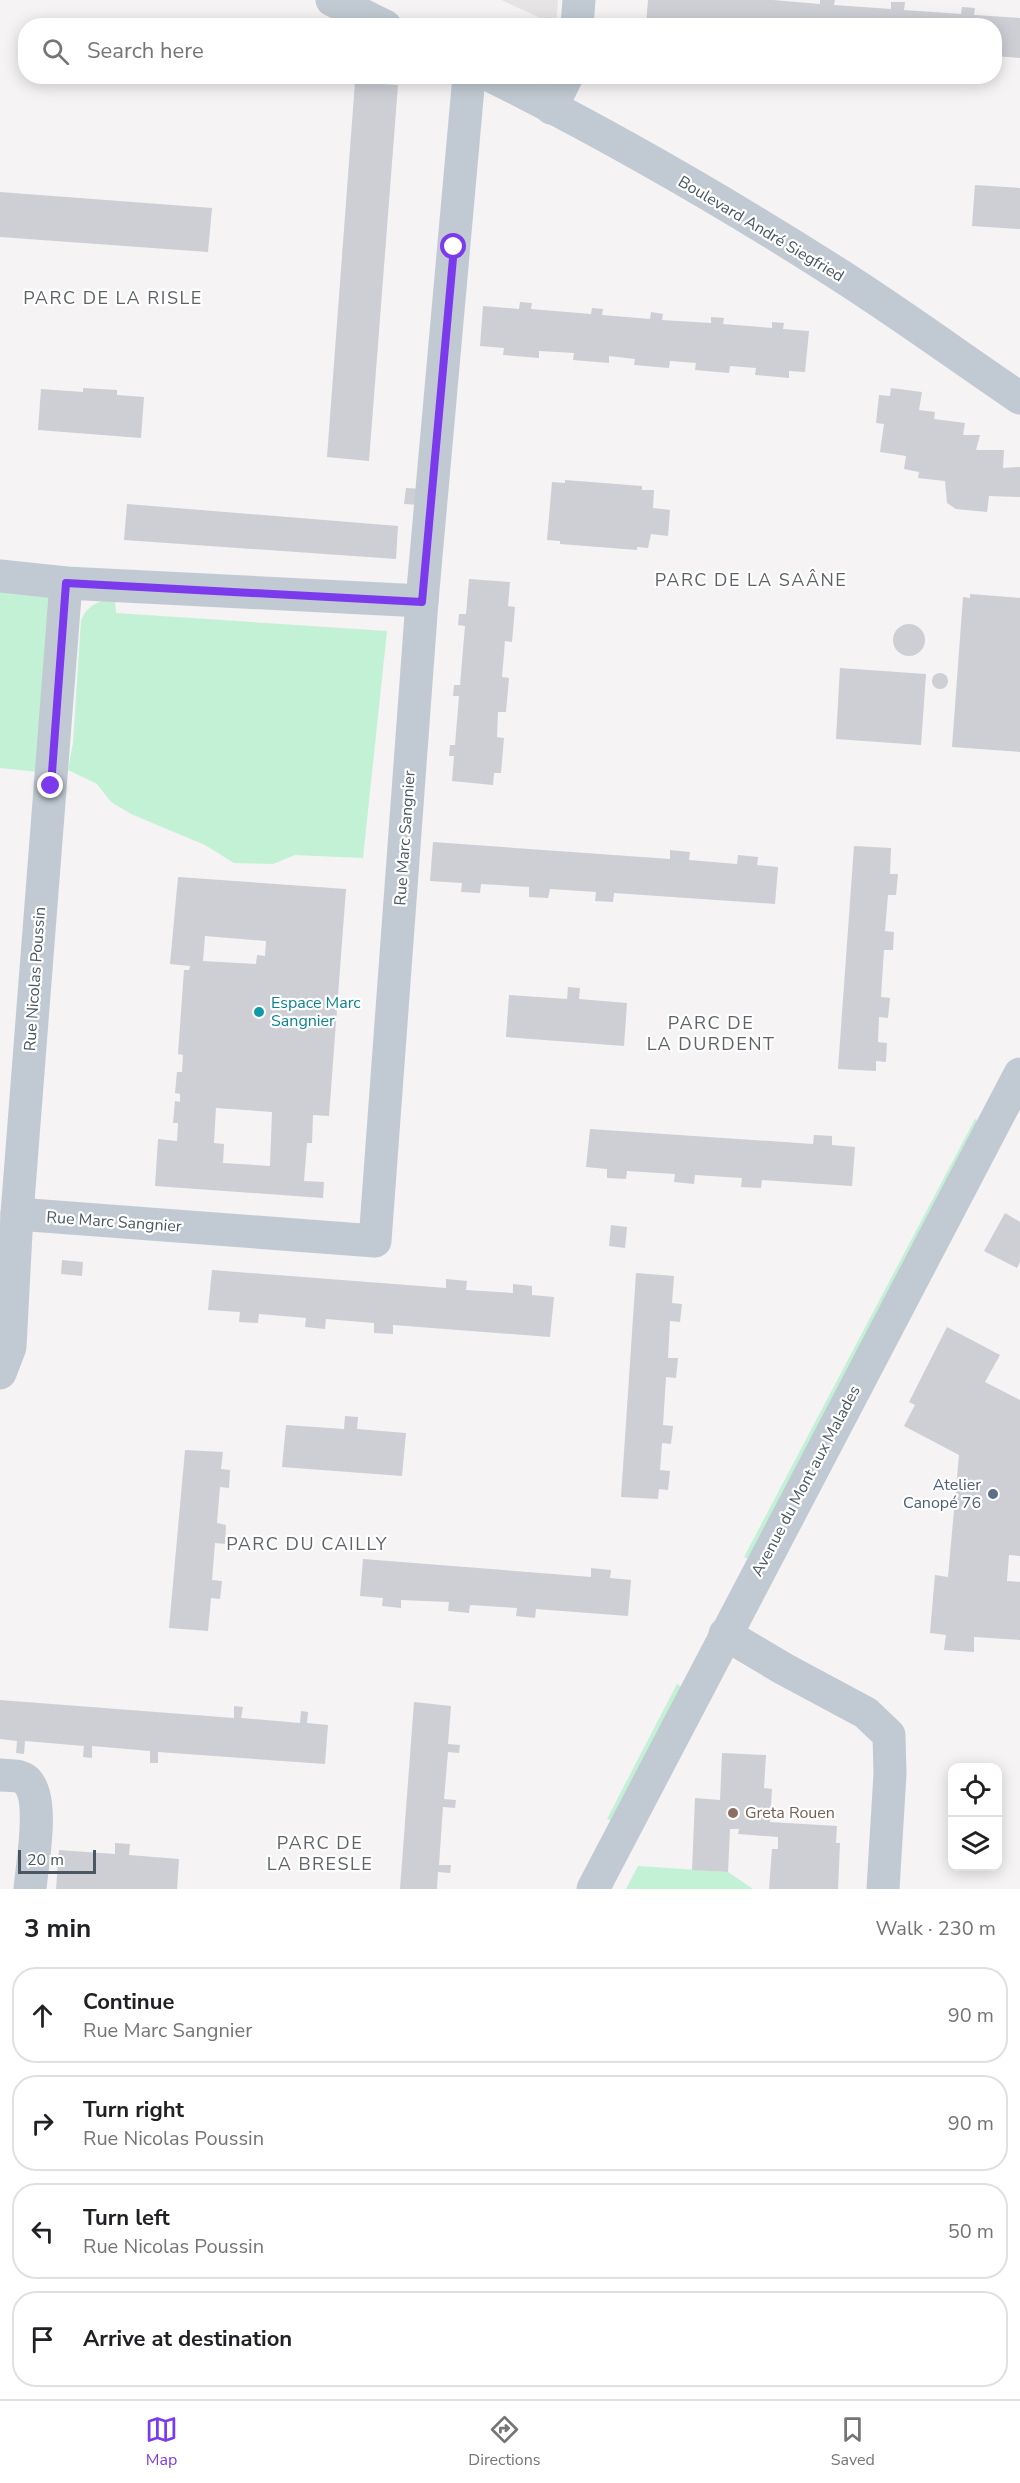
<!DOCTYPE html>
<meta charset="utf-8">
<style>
body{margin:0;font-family:"Nunito Sans",sans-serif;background:#f2f2f2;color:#202124}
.controls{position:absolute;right:18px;bottom:18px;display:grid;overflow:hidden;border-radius:12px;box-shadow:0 3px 15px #0003}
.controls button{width:54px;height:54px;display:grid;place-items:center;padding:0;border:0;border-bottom:2px solid #e0e0e0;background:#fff;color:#202124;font:30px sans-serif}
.scale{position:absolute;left:18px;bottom:15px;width:78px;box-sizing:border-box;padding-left:6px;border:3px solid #4a5661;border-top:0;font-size:16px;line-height:21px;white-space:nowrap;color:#4a5661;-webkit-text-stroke:4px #fff;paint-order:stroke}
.stop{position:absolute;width:18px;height:18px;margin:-14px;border:4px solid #7c3aed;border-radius:50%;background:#fff}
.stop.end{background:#7c3aed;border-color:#fff;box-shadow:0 2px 6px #0008}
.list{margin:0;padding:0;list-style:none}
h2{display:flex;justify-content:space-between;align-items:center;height:78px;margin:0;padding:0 24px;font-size:26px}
h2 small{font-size:20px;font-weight:400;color:#757577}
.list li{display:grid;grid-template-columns:39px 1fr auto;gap:18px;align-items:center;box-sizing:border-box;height:96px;margin:0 12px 12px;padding:0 12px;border:2px solid #e0e0e0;border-radius:24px}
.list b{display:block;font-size:22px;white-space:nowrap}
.list p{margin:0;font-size:20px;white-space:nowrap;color:#757577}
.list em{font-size:20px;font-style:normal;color:#757577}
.icon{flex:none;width:33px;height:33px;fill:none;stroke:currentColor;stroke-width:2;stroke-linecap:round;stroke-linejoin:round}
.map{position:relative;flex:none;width:1020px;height:1889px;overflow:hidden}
.search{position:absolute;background:#fff;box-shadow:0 3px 15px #0003;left:18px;right:18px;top:18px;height:66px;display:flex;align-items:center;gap:15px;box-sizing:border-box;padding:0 21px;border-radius:24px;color:#757577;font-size:22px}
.sheet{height:510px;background:#fff}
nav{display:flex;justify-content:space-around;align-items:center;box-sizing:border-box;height:84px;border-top:2px solid #e0e0e0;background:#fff;font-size:16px;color:#757577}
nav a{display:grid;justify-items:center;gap:3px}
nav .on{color:#7c3aed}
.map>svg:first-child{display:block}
.education{fill:#e6e4e5}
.green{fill:#c3f1d5}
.building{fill:#cdcfd5;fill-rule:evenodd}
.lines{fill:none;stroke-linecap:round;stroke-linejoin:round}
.minor{stroke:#c1cad2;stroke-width:33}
.route{stroke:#7c3aed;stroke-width:8}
.culture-dot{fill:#0f9aa8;stroke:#fff;stroke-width:2}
.service-dot{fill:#5c6f8a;stroke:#fff;stroke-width:2}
.education-dot{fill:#8d6e63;stroke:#fff;stroke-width:2}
.labels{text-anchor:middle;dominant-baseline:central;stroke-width:4.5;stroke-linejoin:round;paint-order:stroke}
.street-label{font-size:16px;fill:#4a5661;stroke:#fff}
.culture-label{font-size:16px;fill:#0d838f;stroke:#fff;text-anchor:start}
.service-label{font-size:16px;fill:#4e5e75;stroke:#fff;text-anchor:end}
.education-label{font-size:16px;fill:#785e54;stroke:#fff;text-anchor:start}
.neighbourhood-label{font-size:18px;letter-spacing:1.5px;fill:#5f6368;stroke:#fff}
</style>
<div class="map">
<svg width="1020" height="1889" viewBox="0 0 1020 1889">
<rect width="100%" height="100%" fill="#f5f3f3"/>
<path class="education" d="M 501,0 L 558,0 L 556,25 Z"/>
<g class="green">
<path d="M 0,592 L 50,596 L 38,772 L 0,768 Z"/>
<path d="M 115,599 L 116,613 L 387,631 L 363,858 L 295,855 L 273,864 L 234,863 L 205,845 L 131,814 L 111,802 L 97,784 L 68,770 L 73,743 L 81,621 C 87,605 99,600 115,599 Z"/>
<path d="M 975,1119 L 981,1122 L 751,1560 L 744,1557 Z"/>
<path d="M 677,1684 L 683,1688 L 614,1822 L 607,1819 Z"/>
<path d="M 638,1866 L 728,1872 L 753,1889 L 626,1889 Z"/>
</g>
<g class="building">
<path d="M 648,0 L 773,0 L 820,4 L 820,0 L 835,0 L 834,5 L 891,9 L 891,2 L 905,2 L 904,10 L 961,14 L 962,7 L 975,8 L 974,15 L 1020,18 L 1020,58 L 994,56 L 994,26 L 646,26 Z"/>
<path d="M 355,82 L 398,85 L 369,461 L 327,457 Z"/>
<path d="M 975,185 L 1020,188 L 1020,229 L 972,226 Z"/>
<path d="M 0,192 L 212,208 L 208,252 L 0,237 Z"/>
<path d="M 520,302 L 532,303 L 531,309 L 591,314 L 592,308 L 603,309 L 602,315 L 650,319 L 651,312 L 663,314 L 662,320 L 711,323 L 711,317 L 724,318 L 723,324 L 772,328 L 772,322 L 784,323 L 783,329 L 809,331 L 805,372 L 789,371 L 789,378 L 755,375 L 756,368 L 730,366 L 729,373 L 695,370 L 696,363 L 670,361 L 669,368 L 634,365 L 635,359 L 609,356 L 609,363 L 573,360 L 574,353 L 539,351 L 539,358 L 503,355 L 504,348 L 480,346 L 483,306 L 519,309 Z"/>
<path d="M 83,388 L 117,390 L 117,395 L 144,397 L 141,438 L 38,430 L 41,389 L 83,392 Z"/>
<path d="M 891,388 L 922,392 L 919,410 L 935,412 L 934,419 L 965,423 L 963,435 L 980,435 L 976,450 L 1004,450 L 1003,468 L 1020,467 L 1020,497 L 989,496 L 987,512 L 956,509 L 947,503 L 945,481 L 918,478 L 919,472 L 904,469 L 906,456 L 880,452 L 884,424 L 876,423 L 879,395 L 890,396 Z"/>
<path d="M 565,480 L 642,486 L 642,490 L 654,490 L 653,508 L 670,510 L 668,536 L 651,534 L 648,548 L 637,547 L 637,550 L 560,544 L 560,541 L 547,540 L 552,482 L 565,483 Z"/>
<path d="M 406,488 L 423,489 L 421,505 L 404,504 Z"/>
<path d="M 127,504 L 398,526 L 396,559 L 124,540 Z"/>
<path d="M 469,579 L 510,582 L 508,606 L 515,607 L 512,642 L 505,641 L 502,677 L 509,678 L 506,712 L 498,712 L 497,737 L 504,738 L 501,773 L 494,773 L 493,785 L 452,781 L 454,756 L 449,756 L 450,745 L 455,745 L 459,696 L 453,696 L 454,685 L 460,685 L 465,626 L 458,625 L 459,614 L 466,614 Z"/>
<path d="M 970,594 L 1020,598 L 1020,752 L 952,747 L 963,597 L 970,598 Z"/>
<circle cx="909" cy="640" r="16"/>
<path d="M 840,668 L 926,674 L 921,745 L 836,739 Z"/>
<circle cx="940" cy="681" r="8"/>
<path d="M 433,842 L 670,859 L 670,850 L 690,852 L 689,860 L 737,864 L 738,855 L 758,857 L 757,865 L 778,867 L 775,904 L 614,893 L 613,902 L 595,901 L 596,892 L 550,889 L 548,898 L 529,897 L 529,887 L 481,884 L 480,893 L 461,892 L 462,883 L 430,881 Z"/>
<path d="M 854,846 L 891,848 L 890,874 L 898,874 L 896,895 L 888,895 L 885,931 L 894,932 L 893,950 L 884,950 L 881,997 L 890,998 L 888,1018 L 879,1017 L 878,1042 L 887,1043 L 886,1062 L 876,1061 L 876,1071 L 838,1069 Z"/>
<path d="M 178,877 L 346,889 L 329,1116 L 313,1115 L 312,1143 L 307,1143 L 304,1181 L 324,1182 L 323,1198 L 155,1186 L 158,1139 L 177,1141 L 178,1123 L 173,1123 L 175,1101 L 180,1102 L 180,1094 L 175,1093 L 177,1072 L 182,1072 L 183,1055 L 178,1054 L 184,970 L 189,970 L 190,966 L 170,964 ZM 205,936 L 266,941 L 265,956 L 257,955 L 256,964 L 203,961 ZM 216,1108 L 272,1112 L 270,1166 L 223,1163 L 224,1144 L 214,1143 Z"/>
<path d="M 568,987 L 580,988 L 579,999 L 627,1003 L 624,1046 L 506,1037 L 509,995 L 567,999 Z"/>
<path d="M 590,1129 L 813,1144 L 814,1135 L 832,1136 L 832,1145 L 855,1147 L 852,1186 L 762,1180 L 761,1188 L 741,1187 L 742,1178 L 695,1175 L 694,1184 L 674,1182 L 675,1174 L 627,1171 L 626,1179 L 607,1178 L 607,1169 L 586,1167 Z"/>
<path d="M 1005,1213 L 1020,1222 L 1020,1262 L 1017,1268 L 984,1251 Z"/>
<path d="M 611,1225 L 627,1227 L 625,1248 L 609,1246 Z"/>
<path d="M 62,1260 L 83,1262 L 82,1276 L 61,1274 Z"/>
<path d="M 212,1270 L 446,1288 L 446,1279 L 467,1281 L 466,1290 L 513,1293 L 513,1284 L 532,1286 L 532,1295 L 554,1297 L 550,1337 L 393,1325 L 393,1334 L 374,1333 L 374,1323 L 326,1319 L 325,1329 L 305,1327 L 306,1318 L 259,1314 L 258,1323 L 239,1322 L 240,1312 L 208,1310 Z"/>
<path d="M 636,1273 L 674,1276 L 672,1303 L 682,1304 L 680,1322 L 670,1321 L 668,1358 L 678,1358 L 676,1378 L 666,1377 L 663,1425 L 673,1426 L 671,1444 L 662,1443 L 660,1470 L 670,1471 L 668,1490 L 659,1489 L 658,1499 L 621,1497 Z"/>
<path d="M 947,1327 L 1000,1355 L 985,1382 L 1020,1400 L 1020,1556 L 1009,1555 L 1007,1581 L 1020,1582 L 1020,1640 L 974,1637 L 974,1652 L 944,1650 L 946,1635 L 930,1633 L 935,1575 L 948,1577 L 959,1455 L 904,1426 L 915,1405 L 909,1402 Z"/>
<path d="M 345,1416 L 358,1417 L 357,1429 L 406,1433 L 402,1476 L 282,1467 L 286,1425 L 344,1429 Z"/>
<path d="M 185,1450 L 223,1452 L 221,1469 L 230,1470 L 229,1488 L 220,1487 L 217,1523 L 226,1525 L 225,1544 L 215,1543 L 212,1580 L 222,1581 L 220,1599 L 211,1598 L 208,1631 L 169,1628 Z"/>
<path d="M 363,1559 L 591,1577 L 591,1568 L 611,1570 L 610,1578 L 631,1580 L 628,1616 L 536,1609 L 535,1618 L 516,1616 L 517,1608 L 470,1605 L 469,1613 L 448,1611 L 449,1602 L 401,1600 L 401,1608 L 382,1606 L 383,1598 L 360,1596 Z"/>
<path d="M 0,1700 L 234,1718 L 234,1706 L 243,1707 L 241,1718 L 300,1723 L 301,1711 L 308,1712 L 307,1723 L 328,1725 L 325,1764 L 158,1752 L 158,1763 L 150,1763 L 150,1751 L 92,1746 L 92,1758 L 83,1757 L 84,1746 L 25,1741 L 24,1754 L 16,1753 L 17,1741 L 0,1739 Z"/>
<path d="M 414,1702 L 451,1706 L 448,1744 L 460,1745 L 459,1753 L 448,1752 L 444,1799 L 456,1800 L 455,1808 L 443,1807 L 439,1865 L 451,1865 L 450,1873 L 438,1872 L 437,1889 L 400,1889 Z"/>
<path d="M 722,1753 L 766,1755 L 764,1788 L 772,1789 L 770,1822 L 837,1826 L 836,1843 L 840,1843 L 838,1889 L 769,1889 L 772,1849 L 778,1849 L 778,1837 L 738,1834 L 739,1829 L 730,1829 L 728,1872 L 692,1870 L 695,1798 L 720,1800 Z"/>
<path d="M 115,1843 L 130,1844 L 129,1855 L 179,1859 L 177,1889 L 56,1889 L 59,1850 L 115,1854 Z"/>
</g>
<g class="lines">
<g class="minor">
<path d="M 332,0 L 385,26"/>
<path d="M 577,26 L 579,0"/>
<path d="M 491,76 C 609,135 725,202 835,272 C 898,312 958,356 1020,398"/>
<path d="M 551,108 L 567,76"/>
<path d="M 0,576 L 66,583 L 422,601"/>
<path d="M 17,1214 L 375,1241 L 422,601 L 469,76"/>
<path d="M 0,1373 L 10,1347 L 17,1214 L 66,583"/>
<path d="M 725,1634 L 784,1669 L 866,1713 L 889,1735 L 890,1774 L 883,1889"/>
<path d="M 0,1775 C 9,1776 20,1774 27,1781 C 45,1800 32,1864 30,1889"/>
<path d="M 593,1889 L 1020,1074"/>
</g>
</g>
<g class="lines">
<path class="route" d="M 51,786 L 66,583 L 422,602 L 454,247"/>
</g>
<circle class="culture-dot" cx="259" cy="1012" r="6"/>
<circle class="service-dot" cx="993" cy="1494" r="6"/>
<circle class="education-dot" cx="733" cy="1813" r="6"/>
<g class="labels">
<g class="street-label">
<text transform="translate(761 229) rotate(31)">Boulevard André Siegfried</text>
<text transform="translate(405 838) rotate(-86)">Rue Marc Sangnier</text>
<text transform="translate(35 979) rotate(-86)">Rue Nicolas Poussin</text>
<text transform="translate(114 1222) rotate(4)">Rue Marc Sangnier</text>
<text transform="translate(806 1481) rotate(-62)">Avenue du Mont aux Malades</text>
</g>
<g class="culture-label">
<text x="271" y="1003">Espace Marc<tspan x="271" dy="18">Sangnier</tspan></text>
</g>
<g class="service-label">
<text x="981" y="1485">Atelier<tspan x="981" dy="18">Canopé 76</tspan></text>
</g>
<g class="education-label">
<text x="745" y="1813">Greta Rouen</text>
</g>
<g class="neighbourhood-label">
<text x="113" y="298">PARC DE LA RISLE</text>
<text x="751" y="580">PARC DE LA SAÂNE</text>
<text x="711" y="1023">PARC DE<tspan x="711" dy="21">LA DURDENT</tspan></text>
<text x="307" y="1544">PARC DU CAILLY</text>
<text x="320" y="1843">PARC DE<tspan x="320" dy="21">LA BRESLE</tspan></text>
</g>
</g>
</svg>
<div class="controls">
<button><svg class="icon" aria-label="locate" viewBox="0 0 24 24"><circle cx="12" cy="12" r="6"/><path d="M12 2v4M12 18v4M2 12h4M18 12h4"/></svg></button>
<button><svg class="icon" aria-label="layers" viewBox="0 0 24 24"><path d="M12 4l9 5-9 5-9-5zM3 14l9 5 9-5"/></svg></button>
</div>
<div class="scale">20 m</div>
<div class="stop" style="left:454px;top:247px"></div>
<div class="stop end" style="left:51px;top:786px"></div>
<div class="search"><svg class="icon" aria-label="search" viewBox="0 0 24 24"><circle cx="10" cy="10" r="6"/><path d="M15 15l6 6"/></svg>Search here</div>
</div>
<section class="sheet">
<h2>3 min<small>Walk · 230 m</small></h2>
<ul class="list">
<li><svg class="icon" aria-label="ahead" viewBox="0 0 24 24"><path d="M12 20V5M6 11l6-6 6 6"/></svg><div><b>Continue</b><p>Rue Marc Sangnier</p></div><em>90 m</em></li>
<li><svg class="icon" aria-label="right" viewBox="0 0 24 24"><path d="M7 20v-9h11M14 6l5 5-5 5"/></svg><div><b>Turn right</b><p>Rue Nicolas Poussin</p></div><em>90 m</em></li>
<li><svg class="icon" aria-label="left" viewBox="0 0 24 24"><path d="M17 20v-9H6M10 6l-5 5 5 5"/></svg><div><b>Turn left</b><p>Rue Nicolas Poussin</p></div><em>50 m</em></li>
<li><svg class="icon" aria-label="arrive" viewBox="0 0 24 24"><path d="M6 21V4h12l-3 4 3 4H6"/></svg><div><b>Arrive at destination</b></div></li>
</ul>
</section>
<nav>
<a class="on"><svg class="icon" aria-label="map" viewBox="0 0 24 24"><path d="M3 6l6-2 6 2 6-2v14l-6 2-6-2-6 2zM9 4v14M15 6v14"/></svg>Map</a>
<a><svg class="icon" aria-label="directions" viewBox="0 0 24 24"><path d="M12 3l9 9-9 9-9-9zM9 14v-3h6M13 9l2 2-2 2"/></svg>Directions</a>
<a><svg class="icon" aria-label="saved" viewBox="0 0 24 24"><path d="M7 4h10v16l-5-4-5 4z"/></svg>Saved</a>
</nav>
